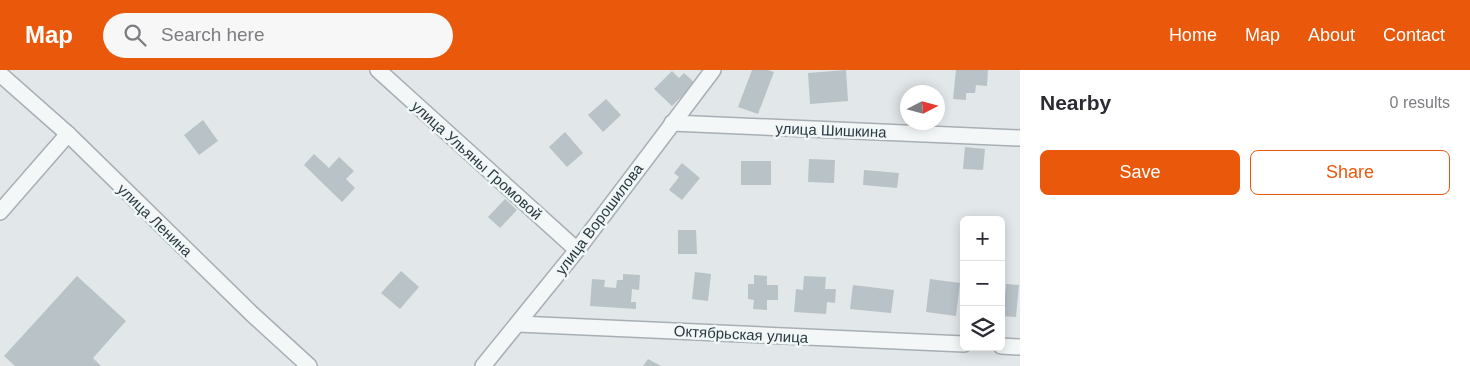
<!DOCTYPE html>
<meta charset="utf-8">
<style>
body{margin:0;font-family:Arial,sans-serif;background:#f7f7f7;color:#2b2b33}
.controls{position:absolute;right:15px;bottom:15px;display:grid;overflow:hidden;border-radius:8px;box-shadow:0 2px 12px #0003}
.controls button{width:45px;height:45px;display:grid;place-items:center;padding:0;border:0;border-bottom:1px solid #e1e1e2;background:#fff;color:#2b2b33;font:25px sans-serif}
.compass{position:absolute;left:900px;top:15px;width:45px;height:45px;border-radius:50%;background:#fff;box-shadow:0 2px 12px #0003;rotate:84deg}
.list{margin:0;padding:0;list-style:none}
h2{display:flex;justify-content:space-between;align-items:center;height:65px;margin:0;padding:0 20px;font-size:21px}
h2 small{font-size:16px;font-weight:400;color:#7c7c81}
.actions{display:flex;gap:10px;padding:15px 20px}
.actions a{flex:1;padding:11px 0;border:1px solid #ea580c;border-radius:8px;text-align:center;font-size:18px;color:#ea580c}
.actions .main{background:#ea580c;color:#fff}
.icon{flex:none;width:28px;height:28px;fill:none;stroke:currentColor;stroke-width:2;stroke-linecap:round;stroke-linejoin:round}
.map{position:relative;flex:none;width:1020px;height:296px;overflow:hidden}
header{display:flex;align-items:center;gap:30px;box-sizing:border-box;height:70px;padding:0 25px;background:#ea580c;color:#fff}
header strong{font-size:24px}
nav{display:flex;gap:28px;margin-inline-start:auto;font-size:18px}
.search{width:350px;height:45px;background:#f7f7f7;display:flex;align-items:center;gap:12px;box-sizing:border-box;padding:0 18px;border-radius:28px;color:#7c7c81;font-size:19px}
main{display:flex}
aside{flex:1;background:#fff}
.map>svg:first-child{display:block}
.building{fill:#b9c2c7}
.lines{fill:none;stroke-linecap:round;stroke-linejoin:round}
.minor-casing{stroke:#a7afb4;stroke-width:18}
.minor{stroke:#f4f7f8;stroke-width:15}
.labels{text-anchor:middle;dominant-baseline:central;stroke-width:5;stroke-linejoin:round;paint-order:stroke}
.street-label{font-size:15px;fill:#2a3942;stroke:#f1f6f7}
</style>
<header>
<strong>Map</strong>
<div class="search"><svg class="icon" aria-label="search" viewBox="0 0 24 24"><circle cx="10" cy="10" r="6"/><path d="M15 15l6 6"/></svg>Search here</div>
<nav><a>Home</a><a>Map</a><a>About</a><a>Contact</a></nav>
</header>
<main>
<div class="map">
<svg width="1020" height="296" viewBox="0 0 1020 296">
<rect width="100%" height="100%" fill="#e2e7ea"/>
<g class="building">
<path d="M 752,0 L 768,0 L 774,2 L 758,44 L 738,37 Z"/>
<path d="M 846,0 L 848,31 L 810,34 L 808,3 Z"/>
<path d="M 956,0 L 988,0 L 987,16 L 976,15 L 975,23 L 966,23 L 966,30 L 953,29 Z"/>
<path d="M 672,1 L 679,8 L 684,3 L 695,13 L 672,36 L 654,19 Z"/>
<path d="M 606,29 L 621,45 L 603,62 L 588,45 Z"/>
<path d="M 203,50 L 218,71 L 199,85 L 184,65 Z"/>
<path d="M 565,62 L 583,83 L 567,97 L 549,77 Z"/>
<path d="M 965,77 L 985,79 L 983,100 L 963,99 Z"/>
<path d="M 314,84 L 329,98 L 339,87 L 354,101 L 346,109 L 355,118 L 342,132 L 304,95 Z"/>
<path d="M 809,89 L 835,90 L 834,113 L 808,112 Z"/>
<rect x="741" y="91" width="30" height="24"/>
<path d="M 682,93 L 700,108 L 682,130 L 669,120 L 679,107 L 674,103 Z"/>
<path d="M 864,100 L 899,103 L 897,118 L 863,115 Z"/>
<path d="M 505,129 L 517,140 L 500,158 L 488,147 Z"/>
<path d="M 678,160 L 696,160 L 697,184 L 678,184 Z"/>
<path d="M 401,201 L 419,217 L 400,239 L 381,223 Z"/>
<path d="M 695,202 L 711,204 L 708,231 L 692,229 Z"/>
<path d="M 623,204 L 640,205 L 639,220 L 632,219 L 631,232 L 636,232 L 636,239 L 590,236 L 592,209 L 605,210 L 604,217 L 616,218 L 617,210 L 623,210 Z"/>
<path d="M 754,205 L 767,206 L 767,215 L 778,215 L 778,230 L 767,230 L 767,240 L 753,239 L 754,230 L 748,229 L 748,214 L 754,214 Z"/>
<path d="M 77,206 L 126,251 L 93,288 L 101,296 L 15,296 L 4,286 Z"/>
<path d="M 804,206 L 826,207 L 825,219 L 836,219 L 835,233 L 827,232 L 826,244 L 794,242 L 796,219 L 803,220 Z"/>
<path d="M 930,209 L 960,213 L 956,246 L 926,242 Z"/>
<path d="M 1006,214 L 1019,215 L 1016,247 L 1001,246 L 1001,227 L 1005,227 Z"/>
<path d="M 853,215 L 894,220 L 891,243 L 850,239 Z"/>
<path d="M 648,289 L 661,296 L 643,296 Z"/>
</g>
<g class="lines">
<g class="minor-casing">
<g id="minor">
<path d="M 378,0 L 577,180"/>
<path d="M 0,4 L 68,64 L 252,244 L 309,296"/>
<path d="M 672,53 L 1020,68"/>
<path d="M 0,142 L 68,64"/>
<path d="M 518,254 L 964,274"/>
<path d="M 1001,276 L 1020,277"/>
<path d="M 483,296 L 577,180 L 713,0"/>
</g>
</g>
<use href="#minor" class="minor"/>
</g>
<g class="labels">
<g class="street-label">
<text transform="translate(831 60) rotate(2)">улица Шишкина</text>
<text transform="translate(477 90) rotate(42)">улица Ульяны Громовой</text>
<text transform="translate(599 149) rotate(-53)">улица Ворошилова</text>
<text transform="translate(155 150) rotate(44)">улица Ленина</text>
<text transform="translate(741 264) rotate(3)">Октябрьская улица</text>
</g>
</g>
</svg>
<div class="controls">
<button>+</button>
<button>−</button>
<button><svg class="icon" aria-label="layers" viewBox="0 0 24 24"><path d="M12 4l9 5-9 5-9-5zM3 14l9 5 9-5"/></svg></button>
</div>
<svg class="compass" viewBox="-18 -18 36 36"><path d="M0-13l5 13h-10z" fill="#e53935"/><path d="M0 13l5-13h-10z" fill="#7c7c81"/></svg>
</div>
<aside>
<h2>Nearby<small>0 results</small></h2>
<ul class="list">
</ul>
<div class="actions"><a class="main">Save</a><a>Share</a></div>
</aside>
</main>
